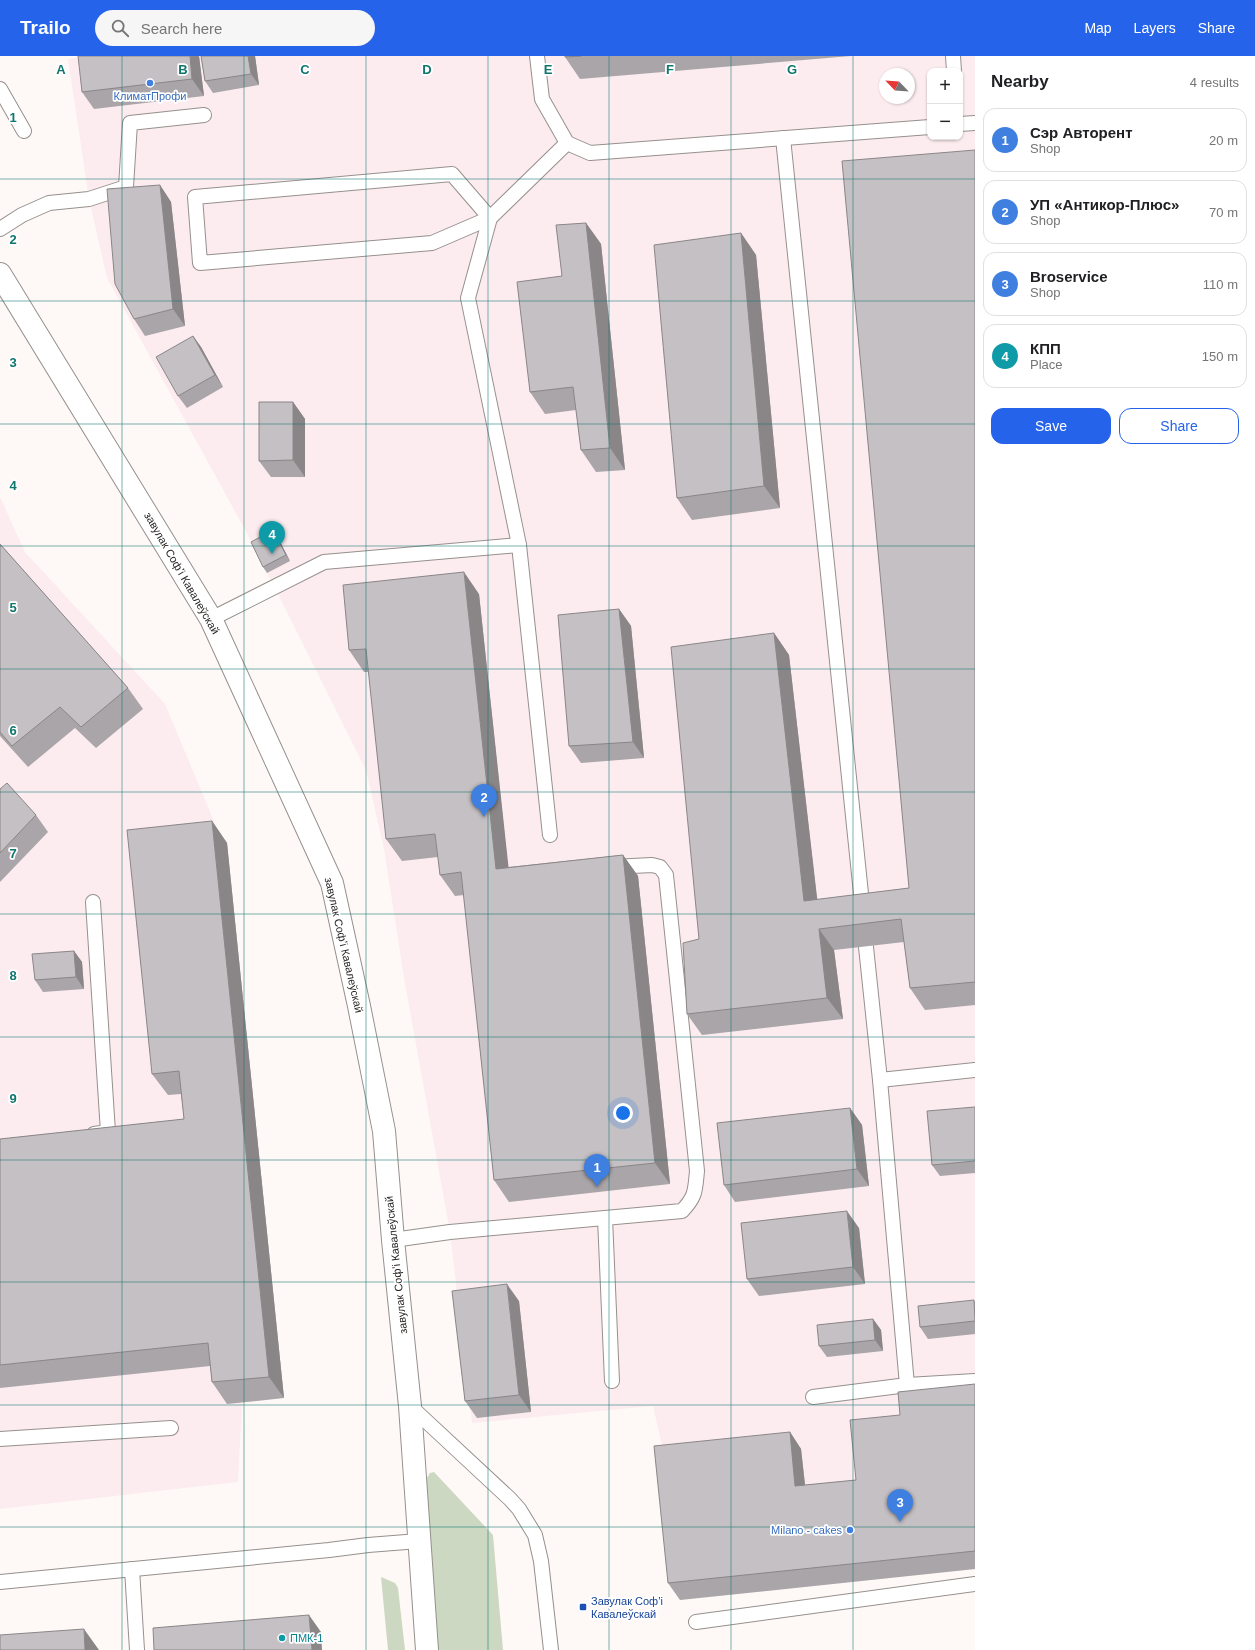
<!DOCTYPE html>
<meta charset="utf-8">
<style>
body{margin:0;font-family:Arial,sans-serif;background:#f6f6f6;color:#202124}
.controls{position:absolute;right:12px;top:12px;display:grid;overflow:hidden;border-radius:8px;box-shadow:0 1px 3px #0004}
.controls button{width:36px;height:36px;display:grid;place-items:center;padding:0;border:0;border-bottom:1px solid #e0e0e0;background:#fff;color:#202124;font:20px sans-serif}
.compass{position:absolute;left:879px;top:12px;width:36px;height:36px;border-radius:50%;background:#fff;box-shadow:0 1px 3px #0004;rotate:295deg}
.you{position:absolute;left:623px;top:1057px;width:14px;height:14px;margin:-10px;border:3px solid #fff;border-radius:50%;background:#1a73e8;box-shadow:0 0 0 6px #1a73e833}
.badge{display:grid;place-items:center;width:26px;height:26px;border-radius:50%;background:#2563eb;color:#fff;font-size:13px;font-weight:700}
.pin{position:absolute;translate:-50% -33px;filter:drop-shadow(0 1px 2px #0008)}
.pin::after{content:'';position:absolute;top:21px;width:14px;height:12px;background:inherit;clip-path:polygon(0 0,100% 0,50% 100%)}
.list{margin:0;padding:0;list-style:none}
h2{display:flex;justify-content:space-between;align-items:center;height:52px;margin:0;padding:0 16px;font-size:17px}
h2 small{font-size:13px;font-weight:400;color:#757577}
.list li{display:grid;grid-template-columns:26px 1fr auto;gap:12px;align-items:center;box-sizing:border-box;height:64px;margin:0 8px 8px;padding:0 8px;border:1px solid #e0e0e0;border-radius:12px}
.list b{display:block;font-size:15px;white-space:nowrap}
.list p{margin:0;font-size:13px;white-space:nowrap;color:#757577}
.list em{font-size:13px;font-style:normal;color:#757577}
.actions{display:flex;gap:8px;padding:12px 16px}
.actions a{flex:1;padding:9px 0;border:1px solid #2563eb;border-radius:12px;text-align:center;font-size:14px;color:#2563eb}
.actions .main{background:#2563eb;color:#fff}
.icon{flex:none;width:22px;height:22px;fill:none;stroke:currentColor;stroke-width:2;stroke-linecap:round;stroke-linejoin:round}
.map{position:relative;flex:none;width:975px;height:1594px;overflow:hidden}
header{display:flex;align-items:center;gap:24px;box-sizing:border-box;height:56px;padding:0 20px;background:#2563eb;color:#fff}
header strong{font-size:19px}
nav{display:flex;gap:22px;margin-inline-start:auto;font-size:14px}
.search{width:280px;height:36px;background:#f6f6f6;display:flex;align-items:center;gap:10px;box-sizing:border-box;padding:0 14px;border-radius:22px;color:#757577;font-size:15px}
main{display:flex}
aside{flex:1;background:#fff}
.map>svg:first-child{display:block}
.industrial{fill:#fcecef;fill-rule:evenodd}
.green{fill:#cdd8c2}
.lines{fill:none;stroke-linecap:round;stroke-linejoin:round}
.lane-casing{stroke:#96908d;stroke-width:16}
.secondary-casing{stroke:#96908d;stroke-width:24}
.lane{stroke:#fff;stroke-width:14}
.secondary{stroke:#fff;stroke-width:22}
.wall{fill:#a9a5a8}
.shaded-wall{fill:#8a8688}
.building{fill:#c5c0c3;stroke:#8a8688}
.grid{fill:none;stroke:#0f766e;stroke-width:1;stroke-opacity:0.55}
.shop-dot{fill:#3f7fe0;stroke:#fff;stroke-width:1.5}
.transit-dot{fill:#1a4fb4;stroke:#fff;stroke-width:1.5}
.culture-dot{fill:#0f9aa8;stroke:#fff;stroke-width:1.5}
.labels{text-anchor:middle;dominant-baseline:central;stroke-width:3.5;stroke-linejoin:round;paint-order:stroke}
.shop-label{font-size:11px;fill:#366cbe;stroke:#fff}
.street-label{font-size:11px;fill:#282524;stroke:#fff}
.transit-label{font-size:11px;fill:#164399;stroke:#fff;text-anchor:start}
.culture-label{font-size:11px;fill:#0d838f;stroke:#fff;text-anchor:start}
.grid-label{font-size:13px;text-anchor:middle;font-weight:bold;fill:#0f766e;stroke:#fff;stroke-width:3.5;stroke-linejoin:round;paint-order:stroke}
</style>
<header>
<strong>Trailo</strong>
<div class="search"><svg class="icon" aria-label="search" viewBox="0 0 24 24"><circle cx="10" cy="10" r="6"/><path d="M15 15l6 6"/></svg>Search here</div>
<nav><a>Map</a><a>Layers</a><a>Share</a></nav>
</header>
<main>
<div class="map">
<svg width="975" height="1594" viewBox="0 0 975 1594">
<rect width="100%" height="100%" fill="#fef9f6"/>
<g class="industrial">
<path d="M 89,0 L 975,0 L 975,1513 L 680,1544 L 666,1407 L 653,1350 L 472,1367 L 450,1176 L 404,922 L 384,793 L 366,714 L 255,492 L 107,222 L 89,143 L 68,3 ZM 930,15 L 960,15 L 960,81 L 930,81 ZM 885,18 L 909,18 L 909,42 L 885,42 Z"/>
<path d="M 0,441 L 25,496 L 165,648 L 216,770 L 227,787 L 284,1342 L 242,1347 L 238,1426 L 0,1453 Z"/>
</g>
<g class="green">
<path d="M 434,1416 L 493,1479 L 503,1594 L 438,1594 L 425,1425 L 430,1417 Z"/>
<path d="M 381,1521 L 395,1527 L 398,1532 L 405,1594 L 388,1594 Z"/>
</g>
<g class="lines">
<g class="lane-casing">
<g id="lane">
<path d="M 537,0 L 542,43 L 567,87 L 590,97 L 930,71"/>
<path d="M 953,0 L 954,15"/>
<path d="M 0,33 L 24,75"/>
<path d="M 960,68 L 975,67"/>
<path d="M 783,82 L 863,857"/>
<path d="M 452,118 L 490,162 L 432,187 L 200,207 L 195,141 Z"/>
<path d="M 0,173 L 22,159 L 49,147 L 89,143 L 126,131 L 130,67 L 204,59"/>
<path d="M 211,563 L 324,506 L 519,489"/>
<path d="M 550,779 L 519,489 L 468,242 L 490,162 L 567,87"/>
<path d="M 93,846 L 108,1076 L 94,1078"/>
<path d="M 866,891 L 880,1024 L 975,1014"/>
<path d="M 605,1162 L 612,1325"/>
<path d="M 393,1184 L 450,1176 L 682,1155 C 696,1140 695,1135 697,1115 L 666,819 L 660,811 L 652,809 L 612,811"/>
<path d="M 907,1329 L 975,1325"/>
<path d="M 813,1341 L 907,1329 L 880,1024"/>
<path d="M 410,1350 L 510,1443 L 519,1453 L 535,1479 L 541,1505 L 551,1594"/>
<path d="M 0,1383 L 171,1372"/>
<path d="M 132,1513 L 137,1594"/>
<path d="M 0,1526 L 329,1494 L 368,1489 L 419,1485"/>
<path d="M 696,1566 L 975,1528"/>
</g>
</g>
<g class="secondary-casing">
<path id="secondary" d="M 0,218 L 211,563 L 332,827 L 359,950 L 384,1075 L 393,1184 L 410,1350 L 427,1594"/>
</g>
<use href="#lane" class="lane"/>
<use href="#secondary" class="secondary"/>
</g>
<g class="wall">
<path d="M 199,0 L 204,40 L 94,53 L 82,36 Z"/>
<path d="M 201,0 L 255,0 L 259,29 L 213,37 L 205,25 Z"/>
<path d="M 565,0 L 851,0 L 580,23 L 565,1 Z"/>
<path d="M 975,94 L 975,949 L 925,954 L 910,932 L 904,886 L 834,894 L 843,963 L 702,979 L 687,958 L 699,883 L 774,577 L 789,599 L 817,844 L 909,832 Z"/>
<path d="M 160,129 L 171,146 L 185,270 L 145,280 L 134,263 Z"/>
<path d="M 586,167 L 601,188 L 625,414 L 596,416 L 581,394 L 576,354 L 545,358 L 530,336 L 562,220 Z"/>
<path d="M 741,177 L 756,199 L 780,452 L 692,464 L 677,442 Z"/>
<path d="M 193,280 L 201,291 L 223,331 L 187,352 L 178,340 Z"/>
<path d="M 293,346 L 305,363 L 305,421 L 271,421 L 259,405 Z"/>
<path d="M 277,480 L 290,505 L 267,517 L 263,511 Z"/>
<path d="M 0,488 L 128,632 L 143,653 L 96,692 L 75,672 L 28,711 L 0,680 Z"/>
<path d="M 479,538 L 508,811 L 623,799 L 638,820 L 670,1128 L 509,1146 L 494,1124 L 464,839 L 455,840 L 440,819 L 438,801 L 402,805 L 386,783 L 369,616 L 364,616 L 349,594 Z"/>
<path d="M 619,553 L 631,570 L 644,702 L 581,707 L 569,690 Z"/>
<path d="M 0,733 L 36,759 L 48,776 L 0,826 Z"/>
<path d="M 212,765 L 227,787 L 284,1342 L 227,1348 L 212,1326 L 210,1310 L 0,1332 L 0,1083 L 184,1063 L 181,1038 L 168,1039 L 152,1018 Z"/>
<path d="M 74,895 L 82,906 L 84,933 L 43,936 L 35,924 Z"/>
<path d="M 975,1051 L 975,1117 L 940,1120 L 932,1109 Z"/>
<path d="M 850,1052 L 862,1069 L 869,1130 L 735,1146 L 724,1129 Z"/>
<path d="M 859,1172 L 865,1228 L 759,1240 L 747,1223 Z"/>
<path d="M 519,1245 L 531,1356 L 477,1362 L 465,1345 Z"/>
<path d="M 975,1245 L 975,1278 L 928,1283 L 920,1271 Z"/>
<path d="M 873,1263 L 881,1274 L 883,1295 L 827,1301 L 819,1290 Z"/>
<path d="M 975,1328 L 975,1513 L 680,1544 L 668,1527 L 790,1376 L 801,1393 L 805,1429 L 856,1424 L 900,1359 Z"/>
</g>
<g class="shaded-wall">
<path d="M 190,0 L 199,0 L 204,40 L 192,23 Z"/>
<path d="M 248,0 L 255,0 L 259,29 L 251,18 Z"/>
<path d="M 160,129 L 171,146 L 185,270 L 173,253 Z"/>
<path d="M 586,167 L 601,188 L 625,414 L 610,392 Z"/>
<path d="M 741,177 L 756,199 L 780,452 L 764,430 Z"/>
<path d="M 193,280 L 201,291 L 223,331 L 215,319 Z"/>
<path d="M 293,346 L 305,363 L 305,421 L 293,404 Z"/>
<path d="M 273,474 L 277,480 L 290,505 L 286,499 Z"/>
<path d="M 464,516 L 479,538 L 511,834 L 496,813 Z"/>
<path d="M 619,553 L 631,570 L 644,702 L 633,686 Z"/>
<path d="M 774,577 L 789,599 L 820,867 L 804,845 Z"/>
<path d="M 212,765 L 227,787 L 284,1342 L 269,1321 Z"/>
<path d="M 623,799 L 638,820 L 670,1128 L 655,1107 Z"/>
<path d="M 819,873 L 834,894 L 843,963 L 827,942 Z"/>
<path d="M 74,895 L 82,906 L 84,933 L 76,921 Z"/>
<path d="M 850,1052 L 862,1069 L 869,1130 L 857,1113 Z"/>
<path d="M 847,1155 L 859,1172 L 865,1228 L 853,1211 Z"/>
<path d="M 507,1228 L 519,1245 L 531,1356 L 519,1339 Z"/>
<path d="M 873,1263 L 881,1274 L 883,1295 L 875,1284 Z"/>
<path d="M 790,1376 L 801,1393 L 807,1447 L 795,1430 Z"/>
<path d="M 309,1559 L 321,1576 L 322,1594 L 312,1594 Z"/>
<path d="M 84,1573 L 99,1594 L 85,1594 Z"/>
</g>
<g class="building">
<path d="M 78,0 L 190,0 L 192,23 L 82,36 Z"/>
<path d="M 201,0 L 248,0 L 251,18 L 205,25 Z"/>
<path d="M 565,0 L 581,0 L 565,1 Z"/>
<path d="M 975,94 L 975,926 L 910,932 L 901,863 L 819,873 L 827,942 L 687,958 L 683,887 L 699,883 L 671,591 L 774,577 L 804,845 L 909,832 L 842,105 Z"/>
<path d="M 160,129 L 173,253 L 134,263 L 115,228 L 107,133 Z"/>
<path d="M 586,167 L 610,392 L 581,394 L 573,331 L 530,336 L 517,226 L 562,220 L 556,169 Z"/>
<path d="M 741,177 L 764,430 L 677,442 L 654,189 Z"/>
<path d="M 193,280 L 215,319 L 178,340 L 156,301 Z"/>
<path d="M 259,346 L 293,346 L 293,404 L 259,405 Z"/>
<path d="M 273,474 L 286,499 L 263,511 L 251,486 Z"/>
<path d="M 0,488 L 128,632 L 81,671 L 60,651 L 12,690 L 0,676 Z"/>
<path d="M 464,516 L 496,813 L 623,799 L 655,1107 L 494,1124 L 461,816 L 440,819 L 435,778 L 386,783 L 366,593 L 349,594 L 343,529 Z"/>
<path d="M 619,553 L 633,686 L 569,690 L 558,559 Z"/>
<path d="M 7,727 L 36,759 L 0,797 L 0,733 Z"/>
<path d="M 212,765 L 269,1321 L 212,1326 L 208,1287 L 0,1309 L 0,1083 L 184,1063 L 179,1015 L 152,1018 L 127,774 Z"/>
<path d="M 74,895 L 76,921 L 35,924 L 32,898 Z"/>
<path d="M 975,1051 L 975,1105 L 932,1109 L 927,1055 Z"/>
<path d="M 850,1052 L 857,1113 L 724,1129 L 717,1067 Z"/>
<path d="M 847,1155 L 853,1211 L 747,1223 L 741,1167 Z"/>
<path d="M 507,1228 L 519,1339 L 465,1345 L 452,1235 Z"/>
<path d="M 974,1244 L 975,1265 L 920,1271 L 918,1250 Z"/>
<path d="M 873,1263 L 875,1284 L 819,1290 L 817,1269 Z"/>
<path d="M 975,1328 L 975,1495 L 668,1527 L 654,1390 L 790,1376 L 795,1430 L 856,1424 L 850,1364 L 900,1359 L 898,1336 Z"/>
<path d="M 309,1559 L 312,1594 L 154,1594 L 153,1572 Z"/>
<path d="M 84,1573 L 85,1594 L 0,1594 L 0,1579 Z"/>
</g>
<path class="grid" d="M 122,0 L 122,1594M 244,0 L 244,1594M 366,0 L 366,1594M 488,0 L 488,1594M 609,0 L 609,1594M 731,0 L 731,1594M 853,0 L 853,1594M 0,123 L 975,123M 0,245 L 975,245M 0,368 L 975,368M 0,490 L 975,490M 0,613 L 975,613M 0,736 L 975,736M 0,858 L 975,858M 0,981 L 975,981M 0,1104 L 975,1104M 0,1226 L 975,1226M 0,1349 L 975,1349M 0,1471 L 975,1471"/>
<g class="shop-dot">
<circle cx="150" cy="27" r="4"/>
<circle cx="850" cy="1474" r="4"/>
</g>
<rect class="transit-dot" x="579" y="1547" width="8" height="8" rx="2"/>
<circle class="culture-dot" cx="282" cy="1582" r="4"/>
<g class="labels">
<g class="shop-label">
<text x="150" y="40">КлиматПрофи</text>
<text x="842" y="1474" text-anchor="end">Milano - cakes</text>
</g>
<g class="street-label">
<text transform="translate(182 517) rotate(60)">завулак Софʼі Кавалеўскай</text>
<text transform="translate(344 889) rotate(77)">завулак Софʼі Кавалеўскай</text>
<text transform="translate(396 1209) rotate(-96)">завулак Софʼі Кавалеўскай</text>
</g>
<g class="transit-label">
<text x="591" y="1545">Завулак Софʼі<tspan x="591" dy="13">Кавалеўскай</tspan></text>
</g>
<g class="culture-label">
<text x="290" y="1582">ПМК-1</text>
</g>
</g>
<g class="grid-label">
<text x="61" y="18">A</text>
<text x="183" y="18">B</text>
<text x="305" y="18">C</text>
<text x="427" y="18">D</text>
<text x="548" y="18">E</text>
<text x="670" y="18">F</text>
<text x="792" y="18">G</text>
<text x="13" y="66">1</text>
<text x="13" y="188">2</text>
<text x="13" y="311">3</text>
<text x="13" y="434">4</text>
<text x="13" y="556">5</text>
<text x="13" y="679">6</text>
<text x="13" y="802">7</text>
<text x="13" y="924">8</text>
<text x="13" y="1047">9</text>
</g>
</svg>
<div class="controls">
<button>+</button>
<button>−</button>
</div>
<svg class="compass" viewBox="-18 -18 36 36"><path d="M0-13l5 13h-10z" fill="#e53935"/><path d="M0 13l5-13h-10z" fill="#757577"/></svg>
<div class="you"></div>
<div class="pin badge" style="left:597px;top:1131px;background:#3f7fe0">1</div>
<div class="pin badge" style="left:484px;top:761px;background:#3f7fe0">2</div>
<div class="pin badge" style="left:900px;top:1466px;background:#3f7fe0">3</div>
<div class="pin badge" style="left:272px;top:498px;background:#0f9aa8">4</div>
</div>
<aside>
<h2>Nearby<small>4 results</small></h2>
<ul class="list">
<li><span class="badge" style="background:#3f7fe0">1</span><div><b>Сэр Авторент</b><p>Shop</p></div><em>20 m</em></li>
<li><span class="badge" style="background:#3f7fe0">2</span><div><b>УП «Антикор-Плюс»</b><p>Shop</p></div><em>70 m</em></li>
<li><span class="badge" style="background:#3f7fe0">3</span><div><b>Broservice</b><p>Shop</p></div><em>110 m</em></li>
<li><span class="badge" style="background:#0f9aa8">4</span><div><b>КПП</b><p>Place</p></div><em>150 m</em></li>
</ul>
<div class="actions"><a class="main">Save</a><a>Share</a></div>
</aside>
</main>
